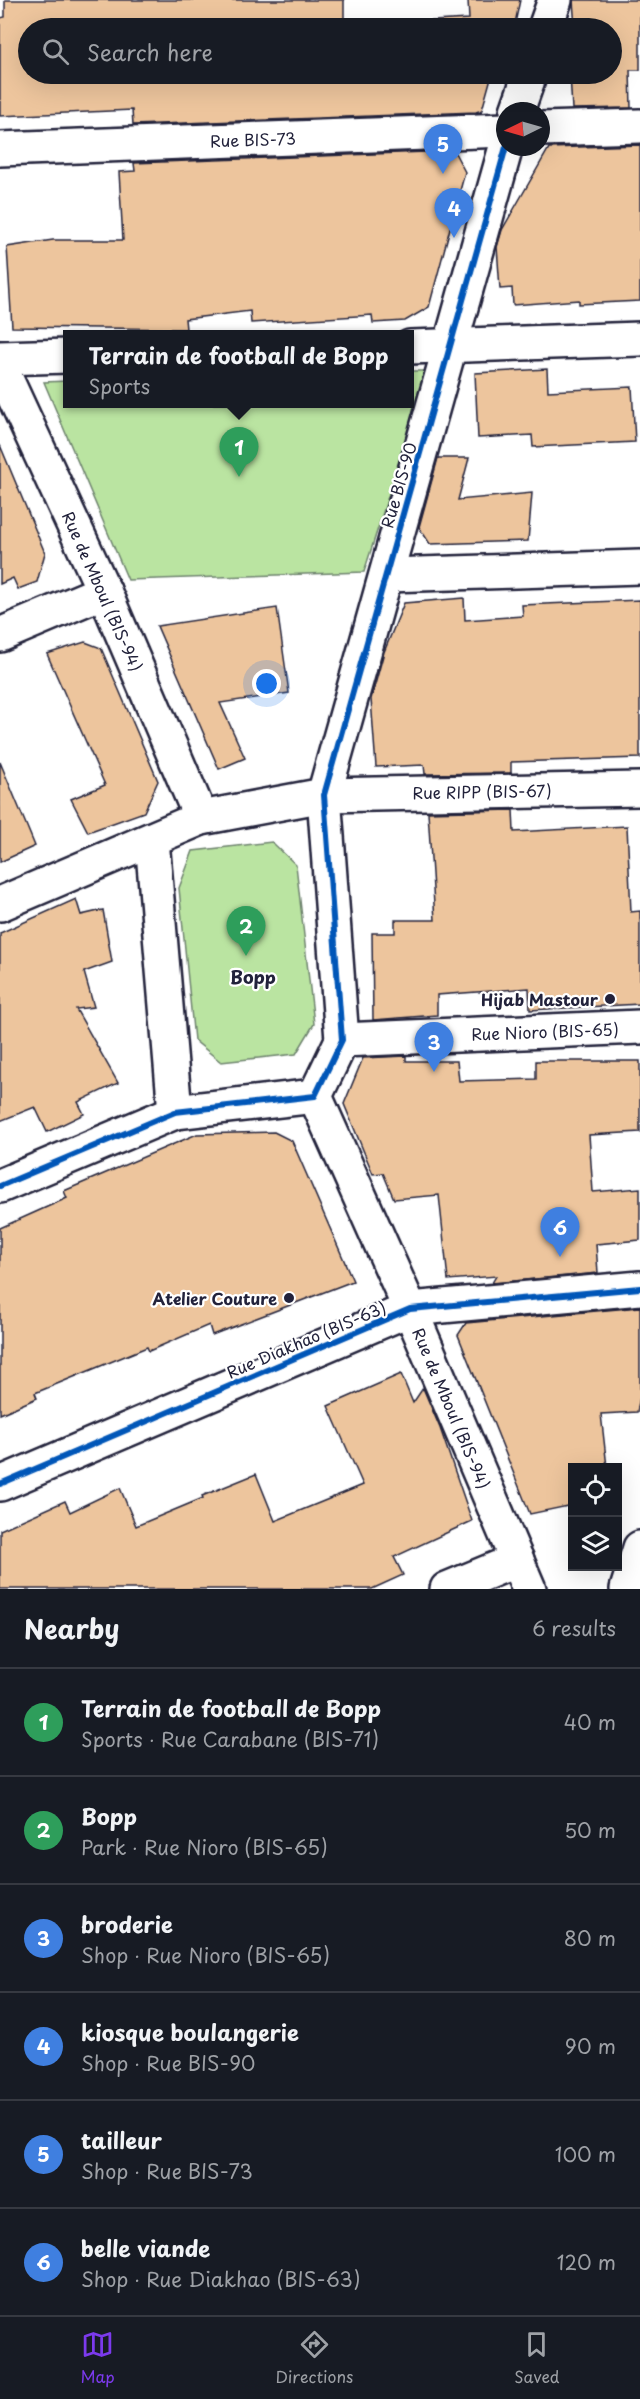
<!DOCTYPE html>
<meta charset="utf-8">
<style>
body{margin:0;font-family:"Playpen Sans",sans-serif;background:#20242c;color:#f1f3f6}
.controls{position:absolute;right:18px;bottom:18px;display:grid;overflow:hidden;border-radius:0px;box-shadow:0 6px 24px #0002}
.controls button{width:54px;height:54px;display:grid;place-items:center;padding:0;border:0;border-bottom:2px solid #363941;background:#171b24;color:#f1f3f6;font:30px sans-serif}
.compass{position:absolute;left:496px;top:102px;width:54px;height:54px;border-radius:50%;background:#171b24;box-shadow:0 6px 24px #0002;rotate:265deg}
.you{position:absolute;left:267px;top:684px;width:21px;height:21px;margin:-15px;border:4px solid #fff;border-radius:50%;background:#1a73e8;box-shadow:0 0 0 9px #1a73e833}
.badge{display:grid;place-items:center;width:39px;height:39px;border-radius:50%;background:#7c3aed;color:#fff;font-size:20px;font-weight:700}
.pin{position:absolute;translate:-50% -50px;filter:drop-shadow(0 2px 3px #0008)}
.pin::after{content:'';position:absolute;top:32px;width:21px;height:18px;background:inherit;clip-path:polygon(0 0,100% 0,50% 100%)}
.popup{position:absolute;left:63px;top:330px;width:351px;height:78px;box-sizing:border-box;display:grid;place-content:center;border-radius:0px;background:#171b24;filter:drop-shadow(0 2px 4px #0005);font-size:20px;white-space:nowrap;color:#9ea1a6}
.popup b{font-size:22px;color:#f1f3f6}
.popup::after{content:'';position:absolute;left:50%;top:100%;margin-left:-12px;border:12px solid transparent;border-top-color:#171b24}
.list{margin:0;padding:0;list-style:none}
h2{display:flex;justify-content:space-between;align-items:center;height:78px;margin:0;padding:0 24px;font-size:26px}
h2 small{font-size:20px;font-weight:400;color:#9ea1a6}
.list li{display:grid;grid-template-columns:39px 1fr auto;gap:18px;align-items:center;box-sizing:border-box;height:108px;padding:0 24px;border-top:2px solid #363941}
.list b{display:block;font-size:22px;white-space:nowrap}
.list p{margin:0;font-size:20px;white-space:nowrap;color:#9ea1a6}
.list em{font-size:20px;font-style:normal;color:#9ea1a6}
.icon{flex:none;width:33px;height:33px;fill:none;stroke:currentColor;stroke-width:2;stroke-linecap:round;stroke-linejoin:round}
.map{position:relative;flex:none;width:640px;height:1589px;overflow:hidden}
.search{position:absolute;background:#171b24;box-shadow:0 6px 24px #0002;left:18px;right:18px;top:18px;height:66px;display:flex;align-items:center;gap:15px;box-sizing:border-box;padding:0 21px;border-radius:33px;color:#9ea1a6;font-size:22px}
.sheet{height:726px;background:#171b24}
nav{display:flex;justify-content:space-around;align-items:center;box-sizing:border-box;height:84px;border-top:2px solid #363941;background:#171b24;font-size:16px;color:#9ea1a6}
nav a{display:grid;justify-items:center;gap:3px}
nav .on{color:#7c3aed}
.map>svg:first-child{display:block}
.green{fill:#bae4a1;stroke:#6e836e;stroke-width:1.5}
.building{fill:#edc59d;stroke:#22223b;stroke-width:1.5}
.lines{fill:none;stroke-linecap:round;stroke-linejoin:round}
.street-casing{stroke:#22223b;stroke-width:38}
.secondary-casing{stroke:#22223b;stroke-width:38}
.street{stroke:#fff;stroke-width:33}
.secondary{stroke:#fff;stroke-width:33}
.cycleway-casing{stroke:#fff;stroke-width:10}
.cycleway{stroke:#0057b8;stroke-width:6}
.poi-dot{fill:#22223b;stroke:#fff;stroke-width:2}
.labels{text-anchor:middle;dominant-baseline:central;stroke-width:4.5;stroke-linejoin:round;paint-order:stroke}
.street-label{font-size:16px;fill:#22223b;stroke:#fff}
.poi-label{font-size:16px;font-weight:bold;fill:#22223b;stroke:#fff;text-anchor:end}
.neighbourhood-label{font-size:18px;font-weight:bold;fill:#22223b;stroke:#fff}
</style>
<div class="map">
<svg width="640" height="1589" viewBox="0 0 640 1589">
<rect width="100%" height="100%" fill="#fff"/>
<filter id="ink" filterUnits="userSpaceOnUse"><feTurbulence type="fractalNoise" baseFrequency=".0167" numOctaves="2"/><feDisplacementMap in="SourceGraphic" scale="12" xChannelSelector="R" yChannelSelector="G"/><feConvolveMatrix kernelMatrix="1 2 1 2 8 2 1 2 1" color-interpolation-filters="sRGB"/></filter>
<g filter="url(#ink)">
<g class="green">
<path d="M 410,371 L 428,371 L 364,572 L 128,580 L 44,382 L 68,381 L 68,404 L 410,404 Z"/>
<path d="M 272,842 L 296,865 L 314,1024 L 296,1054 L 221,1062 L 194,1040 L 179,888 L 193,851 Z"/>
</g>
<g class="building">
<path d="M 5,0 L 344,0 L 344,26 L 469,19 L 468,0 L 520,0 L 514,28 L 28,28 L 28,74 L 492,74 L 482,110 L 476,112 L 133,125 L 132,110 L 0,116 L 0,18 L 5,17 Z"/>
<path d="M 573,0 L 640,0 L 640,70 L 630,70 L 631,108 L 572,109 L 570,74 L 612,74 L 612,28 L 575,28 Z"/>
<path d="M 640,145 L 640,301 L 579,304 L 579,300 L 513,305 L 512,288 L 500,289 L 497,247 L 502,230 L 549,148 Z"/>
<path d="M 454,151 L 465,172 L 429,307 L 405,321 L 373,323 L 372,315 L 251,323 L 250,311 L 185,319 L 186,329 L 12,327 L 7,247 L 53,240 L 123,240 L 119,172 L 135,171 L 134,163 Z"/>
<path d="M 547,369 L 548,391 L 632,387 L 635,442 L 533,447 L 532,435 L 478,438 L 475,373 Z"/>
<path d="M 0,445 L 45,553 L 37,582 L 18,589 L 13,578 L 0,584 Z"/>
<path d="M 438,458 L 469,458 L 458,500 L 532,493 L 528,541 L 430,544 L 419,527 Z"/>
<path d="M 464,598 L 465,620 L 523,616 L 522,605 L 640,600 L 640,758 L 511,762 L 511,773 L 425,774 L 424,765 L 376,767 L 371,699 L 384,652 L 404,603 Z"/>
<path d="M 277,608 L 289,693 L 220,703 L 245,758 L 219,769 L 157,626 Z"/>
<path d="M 85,642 L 101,648 L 158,781 L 144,812 L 88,832 L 71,799 L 105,785 L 47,654 Z"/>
<path d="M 0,762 L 35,846 L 0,862 Z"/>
<path d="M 513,810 L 514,832 L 627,826 L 631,912 L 640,911 L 640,1004 L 530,1010 L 529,988 L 437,995 L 437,1015 L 373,1020 L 372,933 L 395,933 L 395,920 L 435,920 L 428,812 Z"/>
<path d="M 76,899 L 81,915 L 103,910 L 112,962 L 84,972 L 94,1007 L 76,1009 L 118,1083 L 78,1102 L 84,1114 L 47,1132 L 35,1107 L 0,1121 L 0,933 Z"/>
<path d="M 406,1056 L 406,1061 L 457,1061 L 459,1081 L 536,1079 L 536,1061 L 640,1061 L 640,1132 L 589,1135 L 593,1192 L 640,1188 L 640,1240 L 596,1244 L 598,1273 L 492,1283 L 496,1276 L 448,1280 L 439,1195 L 394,1199 L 383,1173 L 373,1174 L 344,1104 L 363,1058 Z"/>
<path d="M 274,1132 L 292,1141 L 353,1281 L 212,1335 L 209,1325 L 149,1351 L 147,1347 L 35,1393 L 37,1398 L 0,1414 L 0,1228 L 67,1198 L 64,1191 L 197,1134 Z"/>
<path d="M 640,1307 L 640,1397 L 637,1412 L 601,1414 L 607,1467 L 573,1467 L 573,1505 L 530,1514 L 458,1335 L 466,1323 Z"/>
<path d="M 401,1374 L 413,1403 L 423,1388 L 440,1428 L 472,1521 L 394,1557 L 403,1575 L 372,1589 L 0,1589 L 0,1530 L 65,1501 L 70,1512 L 120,1488 L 136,1526 L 203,1498 L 202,1496 L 256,1474 L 275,1521 L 363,1485 L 328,1406 Z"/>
</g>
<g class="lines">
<g class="street-casing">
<g id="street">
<path d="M 545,28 L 555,0"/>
<path d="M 517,111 L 530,74"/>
<path d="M 541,129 L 640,126"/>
<path d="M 0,149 L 505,130"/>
<path d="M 410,347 L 640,339"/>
<path d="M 0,358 L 68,356"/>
<path d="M 0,366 L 104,591 L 201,818"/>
<path d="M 387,575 L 640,567"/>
<path d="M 0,635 L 104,591"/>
<path d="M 152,840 L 175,1112"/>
<path d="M 0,904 L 201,818 L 324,795 L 640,789"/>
<path d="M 342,1040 L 640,1027"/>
<path d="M 315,1096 L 410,1309 L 529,1589"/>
<path d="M 0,1186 L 175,1112 L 315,1096 L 342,1040 L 324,795 L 506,147"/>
<path d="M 0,1484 L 410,1309 L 640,1288"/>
<path d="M 447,1589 L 517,1560"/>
</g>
</g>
<g class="secondary-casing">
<path id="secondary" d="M 627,1589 L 640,1548"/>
</g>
<use href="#street" class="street"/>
<use href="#secondary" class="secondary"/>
<g class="cycleway-casing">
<g id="cycleway">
<path d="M 0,1186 L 175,1112 L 315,1096 L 342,1040 L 324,795 L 506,147"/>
<path d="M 0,1484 L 410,1309 L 640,1288"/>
</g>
</g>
<use href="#cycleway" class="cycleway"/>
</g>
</g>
<g class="poi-dot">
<circle cx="610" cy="999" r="6"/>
<circle cx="289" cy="1298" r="6"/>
</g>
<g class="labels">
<g class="street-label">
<text transform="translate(253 139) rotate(-2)">Rue BIS-73</text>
<text transform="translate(398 485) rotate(-74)">Rue BIS-90</text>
<text transform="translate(103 591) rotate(66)">Rue de Mboul (BIS-94)</text>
<text transform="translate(482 791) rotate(-1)">Rue RIPP (BIS-67)</text>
<text transform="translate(545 1031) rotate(-2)">Rue Nioro (BIS-65)</text>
<text transform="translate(306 1339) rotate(-23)">Rue Diakhao (BIS-63)</text>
<text transform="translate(452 1408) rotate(67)">Rue de Mboul (BIS-94)</text>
</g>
<g class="poi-label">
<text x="598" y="999">Hijab Mastour</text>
<text x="277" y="1298">Atelier Couture</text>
</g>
<g class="neighbourhood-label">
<text x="253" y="976">Bopp</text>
</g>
</g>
</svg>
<div class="controls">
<button><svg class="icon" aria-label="locate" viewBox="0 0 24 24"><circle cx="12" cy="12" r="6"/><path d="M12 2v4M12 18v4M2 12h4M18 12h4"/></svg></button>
<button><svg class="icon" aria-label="layers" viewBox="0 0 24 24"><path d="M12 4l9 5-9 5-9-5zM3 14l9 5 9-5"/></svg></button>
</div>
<svg class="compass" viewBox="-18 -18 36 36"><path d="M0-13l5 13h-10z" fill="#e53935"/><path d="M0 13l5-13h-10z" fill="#9ea1a6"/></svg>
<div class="you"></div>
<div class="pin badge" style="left:239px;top:477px;background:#2e9e5b">1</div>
<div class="popup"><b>Terrain de football de Bopp</b>Sports</div>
<div class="pin badge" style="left:246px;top:956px;background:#2e9e5b">2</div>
<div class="pin badge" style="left:434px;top:1072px;background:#3f7fe0">3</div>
<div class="pin badge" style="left:454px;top:238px;background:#3f7fe0">4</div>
<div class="pin badge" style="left:443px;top:174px;background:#3f7fe0">5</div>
<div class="pin badge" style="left:560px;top:1257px;background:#3f7fe0">6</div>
<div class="search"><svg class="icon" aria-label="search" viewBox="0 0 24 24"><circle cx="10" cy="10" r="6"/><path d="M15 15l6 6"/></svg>Search here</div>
</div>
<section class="sheet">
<h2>Nearby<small>6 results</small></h2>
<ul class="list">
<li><span class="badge" style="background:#2e9e5b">1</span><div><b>Terrain de football de Bopp</b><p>Sports · Rue Carabane (BIS-71)</p></div><em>40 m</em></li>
<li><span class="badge" style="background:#2e9e5b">2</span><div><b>Bopp</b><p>Park · Rue Nioro (BIS-65)</p></div><em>50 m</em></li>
<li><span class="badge" style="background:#3f7fe0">3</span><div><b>broderie</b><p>Shop · Rue Nioro (BIS-65)</p></div><em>80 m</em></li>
<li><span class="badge" style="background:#3f7fe0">4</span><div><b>kiosque boulangerie</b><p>Shop · Rue BIS-90</p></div><em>90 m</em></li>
<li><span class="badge" style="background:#3f7fe0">5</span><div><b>tailleur</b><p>Shop · Rue BIS-73</p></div><em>100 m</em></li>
<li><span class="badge" style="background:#3f7fe0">6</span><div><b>belle viande</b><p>Shop · Rue Diakhao (BIS-63)</p></div><em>120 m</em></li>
</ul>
</section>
<nav>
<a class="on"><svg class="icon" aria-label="map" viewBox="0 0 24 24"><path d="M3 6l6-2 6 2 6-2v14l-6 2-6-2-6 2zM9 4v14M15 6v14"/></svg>Map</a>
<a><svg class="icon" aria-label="directions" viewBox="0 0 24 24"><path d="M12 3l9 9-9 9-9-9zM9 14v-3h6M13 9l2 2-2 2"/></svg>Directions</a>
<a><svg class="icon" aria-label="saved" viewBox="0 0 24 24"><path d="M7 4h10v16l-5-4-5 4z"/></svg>Saved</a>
</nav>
